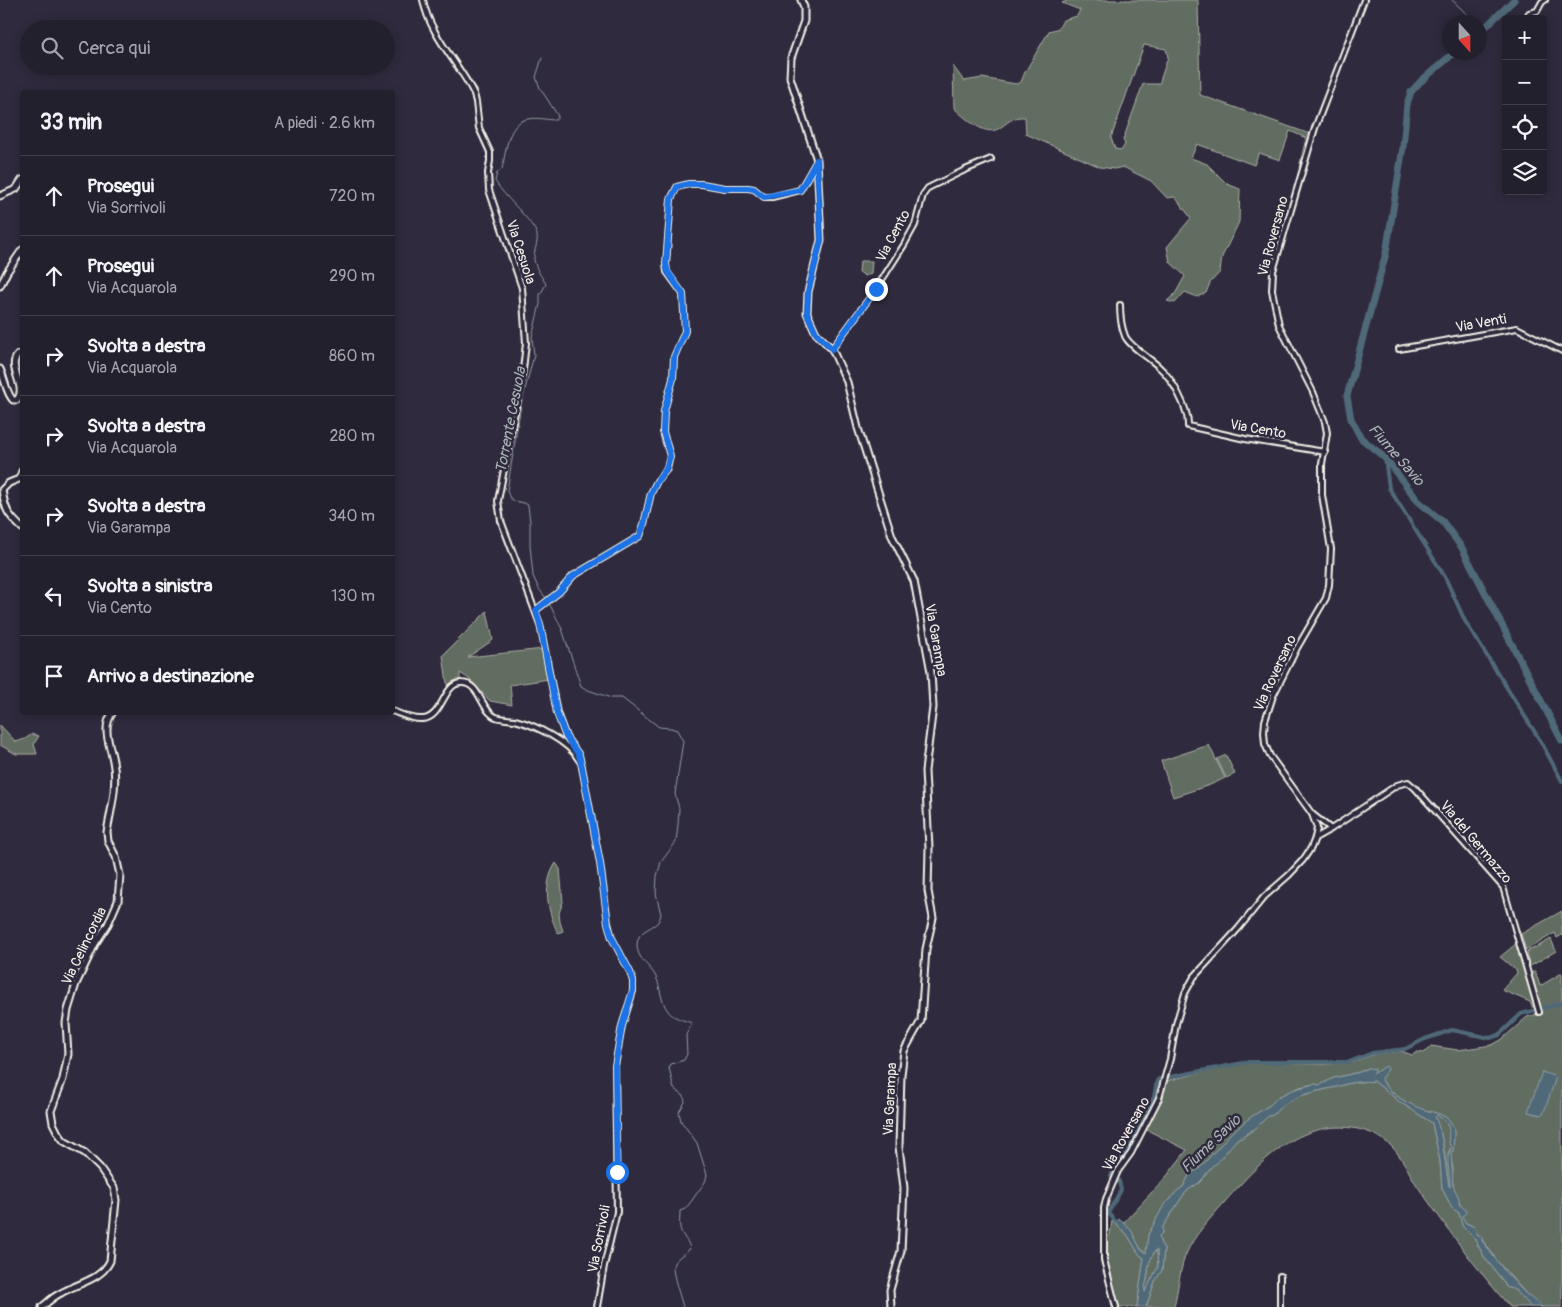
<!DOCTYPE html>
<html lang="it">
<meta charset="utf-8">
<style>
body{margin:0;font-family:Pangolin,sans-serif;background:#2b2836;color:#f1f3f6}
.controls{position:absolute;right:15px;top:15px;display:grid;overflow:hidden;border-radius:5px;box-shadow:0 2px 12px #0003}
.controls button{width:45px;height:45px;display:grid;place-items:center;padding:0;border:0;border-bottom:1px solid #403e4a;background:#23202e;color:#f1f3f6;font:25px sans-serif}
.compass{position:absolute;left:1442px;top:15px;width:45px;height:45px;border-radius:50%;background:#23202e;box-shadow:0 2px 12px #0003;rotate:159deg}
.stop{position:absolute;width:15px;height:15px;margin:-11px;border:4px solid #1a73e8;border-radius:50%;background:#fff}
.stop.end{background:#1a73e8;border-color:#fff;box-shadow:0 1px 5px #0008}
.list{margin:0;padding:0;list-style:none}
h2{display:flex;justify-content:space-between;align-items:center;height:65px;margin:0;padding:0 20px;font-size:21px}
h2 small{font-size:16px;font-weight:400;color:#a3a3aa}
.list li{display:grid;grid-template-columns:32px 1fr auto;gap:15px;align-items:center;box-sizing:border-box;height:80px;padding:0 20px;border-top:1px solid #403e4a}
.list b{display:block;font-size:19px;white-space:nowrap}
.list p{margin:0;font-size:16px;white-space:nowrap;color:#a3a3aa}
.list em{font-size:16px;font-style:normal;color:#a3a3aa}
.icon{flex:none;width:28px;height:28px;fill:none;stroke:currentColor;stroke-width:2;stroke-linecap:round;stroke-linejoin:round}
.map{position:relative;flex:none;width:1562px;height:1307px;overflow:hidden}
.search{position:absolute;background:#23202e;box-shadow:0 2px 12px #0003;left:20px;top:20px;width:375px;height:55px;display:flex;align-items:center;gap:12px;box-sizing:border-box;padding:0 18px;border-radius:28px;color:#a3a3aa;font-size:19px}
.panel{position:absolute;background:#23202e;box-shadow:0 2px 12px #0003;left:20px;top:90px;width:375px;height:625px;border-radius:5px}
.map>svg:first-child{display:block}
.green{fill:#626d62;stroke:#abafa5;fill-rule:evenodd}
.water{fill:#506979;stroke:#929fa5;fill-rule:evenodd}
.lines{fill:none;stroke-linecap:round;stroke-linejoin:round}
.stream{stroke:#929fa5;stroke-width:1}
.canal{stroke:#506979;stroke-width:4}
.river{stroke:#506979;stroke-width:7}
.street-casing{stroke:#f4f1e8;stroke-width:8}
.secondary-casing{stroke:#f4f1e8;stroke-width:9}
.street{stroke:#2f2a3d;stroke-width:4}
.secondary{stroke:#2f2a3d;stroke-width:5}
.route{stroke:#1a73e8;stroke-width:6}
.labels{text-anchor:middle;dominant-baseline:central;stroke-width:5;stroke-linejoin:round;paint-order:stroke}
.street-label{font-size:14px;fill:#f4f1e8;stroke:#2f2a3d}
.water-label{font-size:15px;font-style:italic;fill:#aab4b6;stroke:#2f2a3d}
</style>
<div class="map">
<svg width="1562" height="1307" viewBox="0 0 1562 1307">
<rect width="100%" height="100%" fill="#2f2a3d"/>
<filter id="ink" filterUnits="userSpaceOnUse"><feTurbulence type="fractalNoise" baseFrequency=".02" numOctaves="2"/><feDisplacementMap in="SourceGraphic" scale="10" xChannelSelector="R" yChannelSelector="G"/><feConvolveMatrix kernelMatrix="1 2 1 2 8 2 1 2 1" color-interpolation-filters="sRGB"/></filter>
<g filter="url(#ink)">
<g class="green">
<path d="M 1069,0 L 1198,0 L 1200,95 L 1310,134 L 1302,169 L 1299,168 L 1306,138 L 1290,131 L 1280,160 L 1259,153 L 1254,165 L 1197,144 L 1191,158 L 1207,164 L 1227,184 L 1240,189 L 1239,222 L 1222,257 L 1220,272 L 1210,283 L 1206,293 L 1197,297 L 1185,292 L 1175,303 L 1167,301 L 1175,294 L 1185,276 L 1170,262 L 1167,247 L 1191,218 L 1175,197 L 1167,198 L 1151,181 L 1123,167 L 1114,169 L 1100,167 L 1026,134 L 1025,117 C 1012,116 1008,123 998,129 C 984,137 963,116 954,108 L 953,66 L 964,81 L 982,78 L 1016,84 L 1021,82 L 1025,72 L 1049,31 L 1059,28 L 1063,20 L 1077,16 L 1080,10 L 1062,3 ZM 1144,45 L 1166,49 L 1168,57 L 1159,84 L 1143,84 L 1123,140 L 1125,144 L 1122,150 L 1115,149 L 1111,138 Z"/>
<path d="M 860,261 L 872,261 L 871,274 L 864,276 L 861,273 L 859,273 Z"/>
<path d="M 487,611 L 493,640 L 468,657 L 544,649 L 549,679 L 510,685 L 512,705 L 490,701 L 468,678 L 460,673 L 460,681 L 450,686 L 447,683 L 443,655 Z"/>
<path d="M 0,725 L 16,742 L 25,739 L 32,734 L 39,736 L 34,744 L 37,754 L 16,754 L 0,745 Z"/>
<path d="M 1209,745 L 1225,778 L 1210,785 L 1173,797 L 1161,761 Z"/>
<path d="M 1226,755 L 1235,774 L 1226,778 L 1217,759 Z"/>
<path d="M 556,863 L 560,869 L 563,902 L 559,913 L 560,922 L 563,931 L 558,933 C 547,911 542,884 556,863 Z"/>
<path d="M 1562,911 L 1562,935 L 1557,938 L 1555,933 L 1526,950 L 1521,934 Z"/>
<path d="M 1551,939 L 1556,951 L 1529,967 L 1527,952 Z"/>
<path d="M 1517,943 L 1519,944 L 1528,975 L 1535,971 L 1540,986 L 1562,973 L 1562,1307 L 1510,1307 C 1476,1269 1447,1228 1418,1187 C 1408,1172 1400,1151 1385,1141 C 1376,1134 1369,1132 1358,1129 C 1299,1117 1258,1164 1223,1204 C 1211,1218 1195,1234 1187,1252 C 1180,1266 1178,1291 1174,1307 L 1146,1307 L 1155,1281 L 1162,1270 L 1164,1249 L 1160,1242 L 1159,1236 L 1162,1228 L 1182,1197 L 1188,1190 L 1200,1182 L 1213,1164 L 1216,1163 L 1237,1139 L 1242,1138 L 1260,1124 L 1268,1116 L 1273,1115 C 1289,1095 1313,1092 1336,1087 C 1343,1085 1351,1082 1359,1082 C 1365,1081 1369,1082 1374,1081 L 1400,1102 L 1432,1123 L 1440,1161 L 1442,1188 L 1452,1208 L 1459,1213 L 1463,1227 L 1474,1238 L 1485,1258 L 1504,1282 L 1506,1287 L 1514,1289 L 1521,1298 L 1528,1296 L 1496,1260 L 1492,1253 L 1471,1225 L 1466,1223 L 1461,1215 L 1463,1209 C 1458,1203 1452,1185 1452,1177 C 1452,1169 1453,1177 1453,1169 C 1452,1163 1450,1158 1450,1152 L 1453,1151 C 1453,1143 1455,1134 1453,1127 C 1448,1112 1429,1113 1416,1107 C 1403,1101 1388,1092 1381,1078 L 1388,1069 L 1371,1074 L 1369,1068 L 1360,1072 L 1334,1078 L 1320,1085 L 1314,1084 L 1300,1087 L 1278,1097 L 1270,1105 L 1251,1117 L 1226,1139 L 1199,1169 L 1190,1174 L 1183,1187 L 1176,1192 L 1170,1200 L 1162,1209 L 1148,1235 L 1147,1254 C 1136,1247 1135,1233 1123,1223 L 1166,1177 L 1187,1150 L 1145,1129 L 1159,1102 L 1166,1081 L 1215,1069 L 1248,1063 L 1323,1064 L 1350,1063 L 1375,1054 L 1401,1051 L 1412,1055 L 1417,1052 L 1424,1053 L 1431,1046 L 1458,1050 L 1492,1045 L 1501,1040 L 1527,1017 L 1542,1013 L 1540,1006 L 1532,1007 L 1530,1002 L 1502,990 L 1517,973 L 1516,970 L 1500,957 Z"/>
<path d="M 1437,1115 C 1445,1121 1450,1125 1450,1135 C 1450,1140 1449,1143 1451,1148 L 1448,1153 L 1451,1187 L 1449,1187 L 1448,1180 C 1445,1159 1444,1137 1434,1117 Z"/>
<path d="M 1112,1221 L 1127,1234 L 1139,1254 L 1144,1258 L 1137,1307 L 1116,1307 L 1105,1260 L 1106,1239 L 1110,1234 Z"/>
<path d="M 1157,1250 L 1158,1267 L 1145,1293 C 1144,1287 1145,1285 1147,1280 C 1149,1269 1147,1258 1157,1250 Z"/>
</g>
<g class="water">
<path d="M 1386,1066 L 1388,1069 L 1381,1078 C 1387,1092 1403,1101 1417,1107 C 1429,1113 1448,1112 1453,1127 C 1455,1134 1453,1144 1453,1151 L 1451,1152 L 1453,1186 L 1459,1198 L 1459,1204 L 1466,1210 L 1466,1213 L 1462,1216 L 1466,1223 L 1474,1227 L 1477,1234 L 1482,1237 L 1482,1241 L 1506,1273 L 1525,1293 L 1542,1307 L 1530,1307 C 1529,1304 1518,1292 1515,1290 C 1513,1289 1509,1288 1506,1287 L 1504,1282 L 1485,1258 L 1474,1238 L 1463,1227 L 1459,1213 L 1452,1208 L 1442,1188 L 1440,1161 L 1432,1123 L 1400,1102 L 1374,1081 C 1368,1082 1365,1081 1359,1082 C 1351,1082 1343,1085 1336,1087 C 1313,1092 1288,1096 1273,1115 L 1268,1116 L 1256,1128 L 1237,1139 L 1216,1164 L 1213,1165 L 1200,1182 L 1188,1190 L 1182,1197 L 1162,1228 L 1163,1232 L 1159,1236 L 1160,1242 L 1164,1249 L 1162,1270 L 1155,1281 L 1146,1307 L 1137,1307 L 1144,1258 L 1139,1254 L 1127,1234 L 1112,1221 L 1115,1219 L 1117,1221 L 1119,1219 L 1131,1230 L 1141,1250 L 1146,1253 L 1148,1235 L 1165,1203 L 1170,1200 L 1176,1192 L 1183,1187 L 1190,1174 L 1199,1169 L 1231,1133 L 1251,1117 L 1270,1105 L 1278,1097 L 1292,1090 L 1314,1084 L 1320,1085 L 1334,1078 L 1360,1072 L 1369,1068 L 1375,1069 L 1375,1071 L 1373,1074 ZM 1437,1115 C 1457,1128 1444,1132 1451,1148 C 1444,1161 1451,1173 1450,1187 L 1449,1186 L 1448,1180 C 1444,1159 1444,1137 1435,1117 ZM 1157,1250 L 1158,1267 L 1145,1292 C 1144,1286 1146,1284 1147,1279 C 1149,1266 1147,1265 1155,1251 Z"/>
<path d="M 1542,1072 L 1556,1077 L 1544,1112 L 1541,1115 L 1528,1112 Z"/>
</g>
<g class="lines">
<g class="stream">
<path d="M 1452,0 L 1468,15 L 1472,22"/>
<path d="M 542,58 L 536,77 L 540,88 L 558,116 L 556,120 C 547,120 537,117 528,119 C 507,122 506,153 502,169 L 497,173 L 495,181 C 506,199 524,212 535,230 C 541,239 533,250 534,260 C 536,269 541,276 546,284 L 540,295 L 540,304 L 532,337 L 534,355 L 521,405 L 507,491 C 512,506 518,499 528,505 L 530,522 L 530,545 L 533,576 L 539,589 L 548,601 L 562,629 L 581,686 L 588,690 L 611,698 L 622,698 L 659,727 L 671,728 L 677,730 L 683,741 L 675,794 L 679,808 L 678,825 L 676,842 L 661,862 L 657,876 L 656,893 L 661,915 C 660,917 659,920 658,922 C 650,930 638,930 637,944 C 636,959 651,966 656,977 C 661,988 660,1000 668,1011 C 673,1018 683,1020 692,1023 L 686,1035 L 687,1054 L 684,1060 L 671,1064 L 669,1068 L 674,1089 L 684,1096 L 685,1102 L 679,1112 L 681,1121 L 697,1143 L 707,1175 L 705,1182 L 690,1203 L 685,1209 L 680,1211 C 680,1219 678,1228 683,1235 C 687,1242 688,1241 690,1249 C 685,1253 677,1258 674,1263 C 670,1269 681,1298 683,1307"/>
</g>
<g class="canal">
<path d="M 1385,458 L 1389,488 L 1445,577 L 1465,621 L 1541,742 L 1562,781"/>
<path d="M 1116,1222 L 1108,1213 L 1121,1190 L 1119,1181 L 1111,1176 L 1114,1170 L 1130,1147 L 1154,1097 L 1157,1081 L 1159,1079 L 1248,1062 L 1349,1062 L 1372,1053 L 1405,1049 L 1425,1039 L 1452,1030 L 1490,1038 L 1499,1035 L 1521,1014 L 1562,1003"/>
</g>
<g class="river">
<path d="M 1480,32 L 1514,0"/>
<path d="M 1455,52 L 1420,82 L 1411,92 L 1407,104 L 1403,147 L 1386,253 L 1347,396 L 1351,419 L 1361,438 L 1385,458 L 1418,501 L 1443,522 L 1462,548 L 1562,741"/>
</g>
<g class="street-casing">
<g id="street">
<path d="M 423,0 C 430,36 459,63 474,94 L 476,102 L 479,128 L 490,152 L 490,161 L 488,173 L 489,190 L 522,288 L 526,343 L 523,370 L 498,501 L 501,521 L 540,624 L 557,713 L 566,737 L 579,755 L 582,767"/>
<path d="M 1526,18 L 1529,13 L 1537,11 L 1542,2 L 1545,0"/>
<path d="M 1120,305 C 1120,315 1121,326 1125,336 C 1129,346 1151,359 1159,367 C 1172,378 1189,409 1188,426 L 1245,439 L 1325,452"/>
<path d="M 832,349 L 876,289 L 904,245 L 915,225 L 923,195 L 928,188 L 965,170 L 991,159"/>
<path d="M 1399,349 L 1517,328 L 1562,351"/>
<path d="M 536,610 L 559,592 L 573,576 L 640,536 L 644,524 L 651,493 L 657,481 L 667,469 L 670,456 L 663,432 L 664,411 L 673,379 L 674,357 L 685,331 L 683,294 L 667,272 L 666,264 L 671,199 L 677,187 L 689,184 L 702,184 L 725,188 L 748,188 L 754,189 L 764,197 L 772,197 L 800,190 L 816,162"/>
<path d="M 392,711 C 401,714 412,720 422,719 C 443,719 443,682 462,683 C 480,683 481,711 496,717 C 502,719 509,719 515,720 C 535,725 569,742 579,760"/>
<path d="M 582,767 L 600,863 L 608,923 L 612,938 L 630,972 L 633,981 L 633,991 L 622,1026 L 615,1066 L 617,1212 L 604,1266 L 597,1307"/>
<path d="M 1312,814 L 1331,829 L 1397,785 L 1408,782 L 1415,788 L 1503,887 L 1539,1012"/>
<path d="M 1315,838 L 1331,829"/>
<path d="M 1116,1307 L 1104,1260 L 1104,1208 L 1106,1199 L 1118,1171 L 1131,1153 L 1159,1098 L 1170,1059 L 1176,1024 L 1185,993 L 1194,977 L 1238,929 L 1264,897 L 1289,875 L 1303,860 L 1311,848 L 1315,838 L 1317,828 L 1312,814 L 1270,756 L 1265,744 L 1264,732 L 1265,721 L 1273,696 L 1297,648 L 1326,598 L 1329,585 L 1331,549 L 1322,495 L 1322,464 L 1327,433 L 1325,422 L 1313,392 L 1279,325 L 1272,290 L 1273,271 L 1315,128 L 1364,0"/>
<path d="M 1280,1307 L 1280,1276"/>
</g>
</g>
<g class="secondary-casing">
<g id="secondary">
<path d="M 801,0 L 804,7 L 804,21 L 791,58 L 790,77 L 817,160 L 821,240 L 808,292 L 807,313 L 816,333 L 832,349 L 847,382 L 858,428 L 892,536 L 914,581 L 931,672 L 933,707 L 925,771 L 929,848 L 928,891 L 933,918 L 926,949 L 921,1021 L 904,1051 L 901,1075 L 899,1147 L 904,1188 L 901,1251 L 890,1290 L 891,1307"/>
<path d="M 0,196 L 16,189 L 22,180"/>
<path d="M 0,286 L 7,272 L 22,250"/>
<path d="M 0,369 C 5,379 6,393 13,400 L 17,400 C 28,386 6,367 18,355 L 22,355"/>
<path d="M 22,471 L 19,479 L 9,483 L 2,490 C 5,510 8,515 22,528"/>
<path d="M 42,1307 C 48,1302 54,1296 61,1293 C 78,1283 101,1280 110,1261 L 116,1200 L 114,1188 L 100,1168 L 85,1153 L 64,1141 L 58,1133 L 53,1123 L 51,1111 L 63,1079 L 68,1054 L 66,1023 L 68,1010 L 76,984 L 95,944 L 108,924 L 118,901 L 120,875 L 116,857 L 108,841 L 107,832 C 111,809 118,784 113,761 C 110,744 101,728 113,712"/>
</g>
</g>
<use href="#street" class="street"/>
<use href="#secondary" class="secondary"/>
</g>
</g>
<g class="lines" filter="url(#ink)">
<path class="route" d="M 617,1172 L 615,1066 L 622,1026 L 633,990 L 633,981 L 630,972 L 612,938 L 608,924 L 600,863 L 582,767 L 579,755 L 566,737 L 557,714 L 540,624 L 536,610 L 559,592 L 573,576 L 640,536 L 644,524 L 651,493 L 657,481 L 666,469 L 670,456 L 663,432 L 664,411 L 673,379 L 674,357 L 685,331 L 683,294 L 668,272 L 666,264 L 671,199 L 677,187 L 689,184 L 702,184 L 725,188 L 748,188 L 754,189 L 764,197 L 800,190 L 817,160 L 821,240 L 808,292 L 807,313 L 816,333 L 832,349 L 876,289"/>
</g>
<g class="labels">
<g class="street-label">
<text transform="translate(893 236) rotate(-62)">Via Cento</text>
<text transform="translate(1273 236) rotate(-75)">Via Roversano</text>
<text transform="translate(521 252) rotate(72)">Via Cesuola</text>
<text transform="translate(1481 323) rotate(-10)">Via Venti</text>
<text transform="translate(1258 429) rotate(10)">Via Cento</text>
<text transform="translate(936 640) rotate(80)">Via Garampa</text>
<text transform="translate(1275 673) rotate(-65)">Via Roversano</text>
<text transform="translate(1476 842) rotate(50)">Via del Germazzo</text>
<text transform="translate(84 946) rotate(-64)">Via Celincordia</text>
<text transform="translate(890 1099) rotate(-87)">Via Garampa</text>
<text transform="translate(1126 1134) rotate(-61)">Via Roversano</text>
<text transform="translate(599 1239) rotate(-79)">Via Sorrivoli</text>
</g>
<g class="water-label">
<text transform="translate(511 420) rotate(-79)">Torrente Cesuola</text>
<text transform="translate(1396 455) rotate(49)">Fiume Savio</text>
<text transform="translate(1211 1144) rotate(-44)">Fiume Savio</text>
</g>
</g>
</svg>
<div class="controls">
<button>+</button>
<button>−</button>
<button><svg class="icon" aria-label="locate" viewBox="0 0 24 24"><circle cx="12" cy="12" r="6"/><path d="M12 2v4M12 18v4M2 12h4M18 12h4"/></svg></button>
<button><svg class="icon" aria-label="layers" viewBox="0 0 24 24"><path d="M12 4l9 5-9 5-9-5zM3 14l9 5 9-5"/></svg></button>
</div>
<svg class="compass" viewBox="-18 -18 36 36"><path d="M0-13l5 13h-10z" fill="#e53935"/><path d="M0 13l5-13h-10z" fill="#a3a3aa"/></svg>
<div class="stop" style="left:617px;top:1172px"></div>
<div class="stop end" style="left:876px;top:289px"></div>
<div class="search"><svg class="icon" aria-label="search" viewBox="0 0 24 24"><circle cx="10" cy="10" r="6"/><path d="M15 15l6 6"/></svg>Cerca qui</div>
<section class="panel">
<h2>33 min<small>A piedi · 2.6 km</small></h2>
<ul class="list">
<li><svg class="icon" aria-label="ahead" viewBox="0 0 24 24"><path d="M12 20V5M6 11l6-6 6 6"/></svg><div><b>Prosegui</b><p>Via Sorrivoli</p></div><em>720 m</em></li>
<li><svg class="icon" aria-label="ahead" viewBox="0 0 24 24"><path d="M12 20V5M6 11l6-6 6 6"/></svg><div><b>Prosegui</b><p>Via Acquarola</p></div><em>290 m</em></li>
<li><svg class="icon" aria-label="right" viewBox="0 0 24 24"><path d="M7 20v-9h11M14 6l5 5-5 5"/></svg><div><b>Svolta a destra</b><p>Via Acquarola</p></div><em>860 m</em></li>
<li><svg class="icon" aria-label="right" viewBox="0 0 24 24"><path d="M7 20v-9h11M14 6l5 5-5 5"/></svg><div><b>Svolta a destra</b><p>Via Acquarola</p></div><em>280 m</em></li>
<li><svg class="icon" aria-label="right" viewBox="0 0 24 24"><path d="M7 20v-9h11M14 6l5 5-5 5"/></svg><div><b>Svolta a destra</b><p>Via Garampa</p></div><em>340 m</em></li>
<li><svg class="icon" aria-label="left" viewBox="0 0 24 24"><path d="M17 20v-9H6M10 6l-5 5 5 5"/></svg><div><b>Svolta a sinistra</b><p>Via Cento</p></div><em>130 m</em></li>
<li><svg class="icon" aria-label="arrive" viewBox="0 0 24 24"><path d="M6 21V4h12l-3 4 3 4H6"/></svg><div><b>Arrivo a destinazione</b></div></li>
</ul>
</section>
</div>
